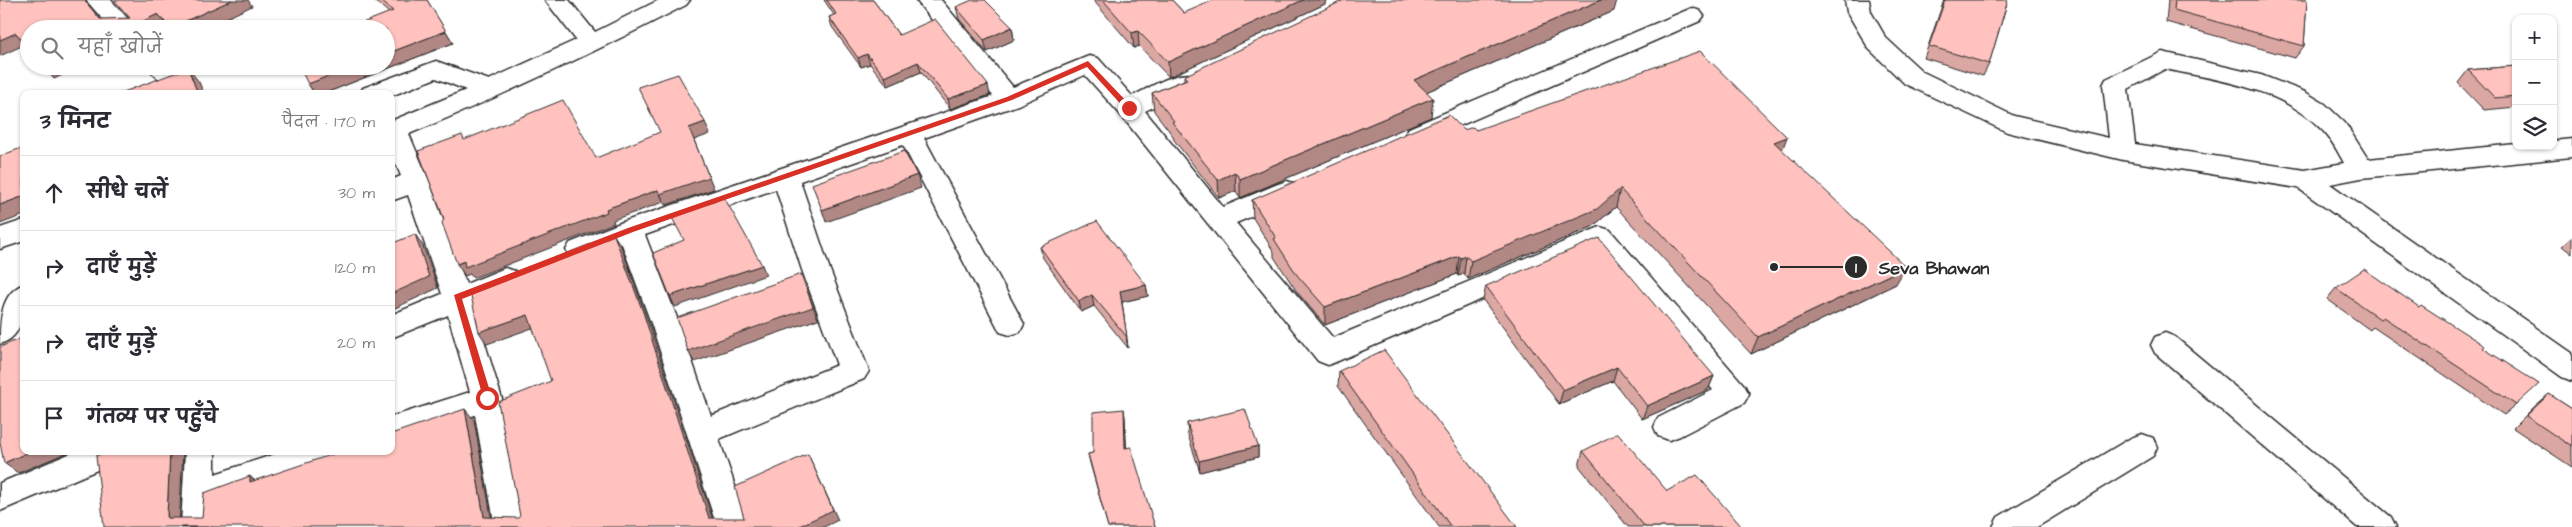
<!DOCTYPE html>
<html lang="hi">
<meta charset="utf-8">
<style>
body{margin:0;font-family:"Architects Daughter","Playpen Sans Deva",sans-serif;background:#f7f7f7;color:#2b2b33}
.controls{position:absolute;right:15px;top:15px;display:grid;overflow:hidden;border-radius:10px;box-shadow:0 1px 4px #0004}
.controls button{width:45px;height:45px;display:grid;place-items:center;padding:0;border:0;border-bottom:1px solid #e1e1e2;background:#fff;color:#2b2b33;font:25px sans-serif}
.stop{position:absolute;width:15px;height:15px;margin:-11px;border:4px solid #d93025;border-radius:50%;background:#fff}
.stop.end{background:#d93025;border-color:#fff;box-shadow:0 1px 5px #0008}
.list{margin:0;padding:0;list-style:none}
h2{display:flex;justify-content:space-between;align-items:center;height:65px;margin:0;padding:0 20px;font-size:21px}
h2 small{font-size:16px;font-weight:400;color:#7c7c81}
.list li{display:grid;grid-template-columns:32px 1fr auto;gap:15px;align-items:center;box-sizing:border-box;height:75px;padding:0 20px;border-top:1px solid #e1e1e2}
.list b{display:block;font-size:19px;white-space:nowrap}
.list em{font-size:16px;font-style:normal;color:#7c7c81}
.icon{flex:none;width:28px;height:28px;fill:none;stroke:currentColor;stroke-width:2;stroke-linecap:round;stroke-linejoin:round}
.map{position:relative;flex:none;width:2572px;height:527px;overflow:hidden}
.search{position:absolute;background:#fff;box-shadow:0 1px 4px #0004;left:20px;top:20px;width:375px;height:55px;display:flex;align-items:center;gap:12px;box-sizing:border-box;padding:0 18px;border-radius:28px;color:#7c7c81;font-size:19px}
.panel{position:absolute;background:#fff;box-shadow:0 1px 4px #0004;left:20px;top:90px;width:375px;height:365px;border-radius:10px}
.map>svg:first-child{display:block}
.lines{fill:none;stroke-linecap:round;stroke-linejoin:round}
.street-casing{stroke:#2b2b2b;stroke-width:3}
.street{fill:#fff;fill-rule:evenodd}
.wall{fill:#dba7a3;stroke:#2b2b2b}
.shaded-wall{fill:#b28885;stroke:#2b2b2b}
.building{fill:#ffc2be;stroke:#2b2b2b}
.route{fill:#d93025}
.leader{fill:none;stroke:#2b2b2b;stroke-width:2}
.callout-dot{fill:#2b2b2b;stroke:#fff;stroke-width:2}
.mark-label{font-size:15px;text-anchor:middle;font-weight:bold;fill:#fff}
.callout-label{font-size:18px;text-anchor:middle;font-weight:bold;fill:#2b2b2b;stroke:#fff;stroke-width:4;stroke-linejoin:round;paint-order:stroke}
</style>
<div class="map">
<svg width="2572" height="527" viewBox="0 0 2572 527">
<rect width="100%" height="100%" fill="#fff"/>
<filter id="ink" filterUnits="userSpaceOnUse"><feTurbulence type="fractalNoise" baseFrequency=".02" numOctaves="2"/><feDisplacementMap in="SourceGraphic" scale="10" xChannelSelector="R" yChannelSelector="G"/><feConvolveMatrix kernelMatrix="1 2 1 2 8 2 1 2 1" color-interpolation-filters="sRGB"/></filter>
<g filter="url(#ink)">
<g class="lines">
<g class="street-casing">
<g id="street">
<path d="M 86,0 L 111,0 L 137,29 L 111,29 Z"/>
<path d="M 545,0 L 569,0 L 595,32 L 659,0 L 690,0 L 686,5 C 595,52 504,95 409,134 L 429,181 L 466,284 L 505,268 L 515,271 L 519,279 L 515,287 L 473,304 L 502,399 L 527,527 L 495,527 L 475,415 L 391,443 L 391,417 L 470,392 L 448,315 L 391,338 L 391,315 L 442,294 L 408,195 L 391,201 L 391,180 L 401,176 L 391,152 L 391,121 L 466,90 L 436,78 L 391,96 L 391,94 L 360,94 L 363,88 L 436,61 L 489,80 L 576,40 Z"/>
<path d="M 916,0 L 941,0 L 1013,87 L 1089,56 L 1098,58 L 1132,96 C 1150,88 1175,70 1195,75 L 1198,81 L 1195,87 L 1145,111 L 1223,207 L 1278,184 L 1287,181 L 1296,184 L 1300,191 L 1296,198 L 1236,223 L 1333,338 L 1600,227 L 1610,230 L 1744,385 L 1749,394 L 1744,403 L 1680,436 L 1669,440 L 1658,436 L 1654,427 L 1658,418 L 1713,390 L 1596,250 L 1338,361 L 1328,365 L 1318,361 L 1120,114 L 1085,75 L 1018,105 L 924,138 L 1024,324 L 1020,332 L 1010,335 L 1000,332 L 903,145 L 800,181 L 830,270 L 869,371 L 864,379 L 719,439 L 749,527 L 717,527 L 651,323 L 622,244 L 580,260 L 570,257 L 566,250 L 570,243 L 620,223 L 993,96 ZM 776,189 L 802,270 L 837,365 L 711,416 L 679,323 L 645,235 Z"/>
<path d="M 1845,0 L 1869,0 L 1871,12 L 1886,38 L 1923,72 L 2014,116 L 2109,138 L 2103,85 L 2106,79 L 2162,52 L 2261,75 L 2305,92 L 2325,104 L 2345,123 L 2368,159 L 2516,144 L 2516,146 L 2553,146 L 2553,141 L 2572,139 L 2572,157 L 2361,178 L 2330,184 L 2572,353 L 2572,381 L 2562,377 L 2298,188 L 2123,160 L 2007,132 L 1905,84 L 1869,49 L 1847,12 ZM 2165,69 C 2218,80 2284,88 2323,131 C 2332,140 2338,152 2344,163 L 2305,170 L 2135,144 L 2128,89 Z"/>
<path d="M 1692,8 L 1700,11 L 1704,16 L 1700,21 L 1427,140 L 1418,143 L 1409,140 L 1405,134 L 1409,128 Z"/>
<path d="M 148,66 L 174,66 L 178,73 L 175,79 C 161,83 155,78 148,66 Z"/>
<path d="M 24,220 L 24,241 L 0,249 L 0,228 Z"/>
<path d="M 24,284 C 24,307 26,336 0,344 C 0,322 0,293 24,284 Z"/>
<path d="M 2165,333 L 2175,337 L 2391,517 L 2396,527 L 2357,527 L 2155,353 L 2151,345 L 2155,337 Z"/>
<path d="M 2142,434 L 2153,438 L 2157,447 L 2153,456 L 2037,527 L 1993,527 L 1998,517 L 2131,438 Z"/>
<path d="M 76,451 L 125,451 L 121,460 L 0,511 L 0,483 Z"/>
<path d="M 185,451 L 215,451 L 215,474 L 284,451 L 340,451 L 336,460 L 214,501 L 213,527 L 181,527 Z"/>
</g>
</g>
<use href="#street" class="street"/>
</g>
<g class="wall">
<path d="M 374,0 L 427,0 L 453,43 L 323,94 L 315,94 L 308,84 L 389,13 Z"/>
<path d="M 824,0 L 873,0 L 899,35 L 990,95 L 950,109 L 921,72 L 888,86 L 870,64 L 861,67 L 832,27 L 829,17 L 834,15 Z"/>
<path d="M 1093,0 L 1172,0 L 1184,13 L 1325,4 L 1169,77 L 1139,46 L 1134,48 Z"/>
<path d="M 1944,0 L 2008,0 L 1989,64 L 1983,76 L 1924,58 Z"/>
<path d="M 2168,0 L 2307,0 L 2304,46 L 2295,58 L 2166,22 Z"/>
<path d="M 956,7 L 1012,27 L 1014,40 L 987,52 L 959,19 Z"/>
<path d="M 1614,11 L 1426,92 L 1431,117 L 1240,198 L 1236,191 L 1219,198 L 1174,140 L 1173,136 L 1154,111 L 1152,93 L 1184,80 L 1184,76 Z"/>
<path d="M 2516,66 L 2516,107 L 2484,110 L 2458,83 L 2468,70 Z"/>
<path d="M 1476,130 L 1782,150 L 1896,284 L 1751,354 L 1616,207 L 1592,227 L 1468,279 L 1464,274 L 1458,276 L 1457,274 L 1325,325 L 1297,292 L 1274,257 L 1274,252 L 1253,218 L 1252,200 Z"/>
<path d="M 2572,237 L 2572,254 L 2562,246 Z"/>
<path d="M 1040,247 L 1146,285 L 1148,296 L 1122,302 L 1128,348 L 1094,306 L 1081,312 L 1043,258 Z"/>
<path d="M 1486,286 L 1714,376 L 1708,390 L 1642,419 L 1613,381 L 1559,404 L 1483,300 Z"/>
<path d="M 2336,288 L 2419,307 L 2483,348 L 2516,405 L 2504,415 L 2373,327 L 2370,330 L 2327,299 Z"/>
<path d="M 1339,371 L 1517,527 L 1439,527 L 1338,386 Z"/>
<path d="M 2549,394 L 2572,409 L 2572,467 L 2513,428 L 2535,406 Z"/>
<path d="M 1124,409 L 1125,418 L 1126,447 L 1155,527 L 1108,527 L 1090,463 L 1088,454 L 1093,453 Z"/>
<path d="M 1187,423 L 1258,446 L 1258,457 L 1200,472 L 1188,435 Z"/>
<path d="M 1583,451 L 1667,491 L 1742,527 L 1628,527 L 1579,466 Z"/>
</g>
<g class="shaded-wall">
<path d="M 232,0 L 248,0 L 252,6 L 203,29 L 170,28 Z"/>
<path d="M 1303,0 L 1326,0 L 1325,4 L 1169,77 L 1168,62 Z"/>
<path d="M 1601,0 L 1617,0 L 1614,11 L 1412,98 L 1414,80 Z"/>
<path d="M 158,14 L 167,26 L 161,29 L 127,29 Z"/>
<path d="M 1012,27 L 1014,40 L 987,52 L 984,40 Z"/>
<path d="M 446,31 L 453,43 L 323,94 L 315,94 L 308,84 L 354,66 L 386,66 L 386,54 Z"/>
<path d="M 1138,31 L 1139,46 L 1134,48 L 1132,33 Z"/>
<path d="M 16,33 L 26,44 L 0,56 L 0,40 Z"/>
<path d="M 867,54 L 870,64 L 861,67 L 858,58 Z"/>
<path d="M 918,62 L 921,72 L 888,86 L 885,77 Z"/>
<path d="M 46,66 L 81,66 L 54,79 L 44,67 Z"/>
<path d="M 188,68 L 199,82 L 204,94 L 198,94 Z"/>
<path d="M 988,85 L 990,95 L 950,109 L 948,99 Z"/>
<path d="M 1433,98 L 1431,117 L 1240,198 L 1240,179 Z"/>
<path d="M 705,122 L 710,134 L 694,140 L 714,189 L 666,205 L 660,194 L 689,128 Z"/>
<path d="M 1787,137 L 1780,156 L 1774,142 Z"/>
<path d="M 1235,172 L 1236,191 L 1219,198 L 1218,180 Z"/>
<path d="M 917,175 L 921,188 L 826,222 L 822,210 Z"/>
<path d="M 1620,189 L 1616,207 L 1592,227 L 1468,279 L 1471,261 Z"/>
<path d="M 658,190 L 664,202 L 613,220 L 614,223 L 473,278 L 470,274 L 465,276 L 457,264 L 606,209 Z"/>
<path d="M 24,196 L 24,215 L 0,224 L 0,205 Z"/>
<path d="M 415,234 L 423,246 L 438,288 L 391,310 L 391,294 Z"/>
<path d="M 614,235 L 621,246 L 649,324 L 715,527 L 709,518 Z"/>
<path d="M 1459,256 L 1457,274 L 1325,325 L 1325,307 Z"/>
<path d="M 1466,256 L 1464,274 L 1458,276 L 1461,258 Z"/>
<path d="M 762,265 L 766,275 L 675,307 L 670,296 Z"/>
<path d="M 1906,267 L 1896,284 L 1751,354 L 1758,337 Z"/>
<path d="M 801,274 L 818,319 L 694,362 L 688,351 Z"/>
<path d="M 1146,285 L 1148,296 L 1122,302 L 1128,348 L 1120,291 Z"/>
<path d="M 1092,295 L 1094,306 L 1081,312 L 1079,301 Z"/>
<path d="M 528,315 L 535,327 L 487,344 L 479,332 Z"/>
<path d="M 1617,367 L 1613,381 L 1559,404 L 1563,390 Z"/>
<path d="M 1714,376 L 1708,390 L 1642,419 L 1647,406 Z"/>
<path d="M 465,409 L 474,420 L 493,527 L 484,517 Z"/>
<path d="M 1124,409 L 1125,418 L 1127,457 L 1125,448 Z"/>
<path d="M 1258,446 L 1258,457 L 1200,472 L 1199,461 Z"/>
<path d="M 31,451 L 71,451 L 18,473 L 4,463 Z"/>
<path d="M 170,451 L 183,451 L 179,527 L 167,516 Z"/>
<path d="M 808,454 L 838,520 L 824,527 L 797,527 Z"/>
<path d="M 250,476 L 261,487 L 250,482 Z"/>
</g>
<g class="building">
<path d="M 0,0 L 84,0 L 100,19 L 130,18 L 114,0 L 232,0 L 170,28 L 158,14 L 127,29 L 29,29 L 29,49 L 16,33 L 0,40 Z"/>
<path d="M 380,0 L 427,0 L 446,31 L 386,54 L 386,29 L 347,29 L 393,11 Z"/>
<path d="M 827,0 L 873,0 L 899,35 L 935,19 L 988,85 L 948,99 L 918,62 L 885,77 L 867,54 L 858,58 L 829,17 L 836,14 Z"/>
<path d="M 972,0 L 985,0 L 1012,27 L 984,40 L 956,7 Z"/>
<path d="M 1103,0 L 1172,0 L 1184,13 L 1214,0 L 1303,0 L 1168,62 L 1138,31 L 1132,33 Z"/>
<path d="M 1344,0 L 1601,0 L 1414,80 L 1433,98 L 1240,179 L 1235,172 L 1218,180 L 1172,122 L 1174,121 L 1152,93 L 1187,79 L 1184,76 Z"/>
<path d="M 1945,0 L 2008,0 L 1989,64 L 1929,46 Z"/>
<path d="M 2175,0 L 2307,0 L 2304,46 L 2174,10 Z"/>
<path d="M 1700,51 L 1787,137 L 1774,142 L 1906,267 L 1758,337 L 1620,189 L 1597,209 L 1471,261 L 1466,256 L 1461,258 L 1459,256 L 1325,307 L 1297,275 L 1274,239 L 1276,238 L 1252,200 L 1449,115 L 1464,130 L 1473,127 L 1476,130 Z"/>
<path d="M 299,66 L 354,66 L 308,84 Z"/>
<path d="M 2516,66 L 2516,96 L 2495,98 L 2468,70 Z"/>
<path d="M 188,68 L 198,94 L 118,94 Z"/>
<path d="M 678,74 L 705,122 L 689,128 L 709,177 L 660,194 L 658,190 L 606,209 L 607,212 L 465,267 L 464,261 L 457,264 L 442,223 L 444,219 L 418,151 L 462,135 L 464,140 L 563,100 L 596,158 L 660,132 L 638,87 Z"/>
<path d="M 24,147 L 24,196 L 0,205 L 0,156 Z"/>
<path d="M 904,151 L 917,175 L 822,210 L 812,184 Z"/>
<path d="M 724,197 L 762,265 L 670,296 L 653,253 L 684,240 L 671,216 Z"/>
<path d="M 1097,221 L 1146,285 L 1120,291 L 1127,337 L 1092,295 L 1079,301 L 1040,247 Z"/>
<path d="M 415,234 L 429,277 L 391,294 L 391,244 Z"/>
<path d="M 614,235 L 643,312 L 709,518 L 744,518 L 735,487 L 808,454 L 833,510 L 797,527 L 104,527 L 96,456 L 107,451 L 170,451 L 167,516 L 168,518 L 202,518 L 204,493 L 250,476 L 250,482 L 342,451 L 391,451 L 391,434 L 465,409 L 484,517 L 518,518 L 520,516 L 498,402 L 551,381 L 528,315 L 479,332 L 470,291 Z"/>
<path d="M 1599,238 L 1714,376 L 1647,406 L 1617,367 L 1563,390 L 1486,286 Z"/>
<path d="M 2364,269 L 2419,307 L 2421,305 L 2485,346 L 2483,348 L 2539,384 L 2516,405 L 2383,317 L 2380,319 L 2336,288 Z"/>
<path d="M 801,274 L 813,307 L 688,351 L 677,318 Z"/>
<path d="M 24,337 L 24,451 L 31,451 L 4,463 L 0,443 L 0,347 Z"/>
<path d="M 1384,350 L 1517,527 L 1451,527 L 1339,371 Z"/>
<path d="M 2549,394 L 2572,409 L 2572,447 L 2526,416 Z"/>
<path d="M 1124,409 L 1125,448 L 1131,447 L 1155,527 L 1108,527 L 1088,454 L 1093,453 L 1093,412 Z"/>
<path d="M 1245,409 L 1258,446 L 1199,461 L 1187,423 Z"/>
<path d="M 1618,433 L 1667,491 L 1697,475 L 1742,527 L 1645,527 L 1583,451 Z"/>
</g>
</g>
<path class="route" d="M 1088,61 L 1131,106 L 1131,110 L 1126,110 L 1087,67 L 1012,100 L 633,232 L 462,299 L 492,398 L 487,402 L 484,401 L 454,295 L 628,228 L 1007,97 Z"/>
<path class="leader" d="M1774 267L1856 267"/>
<g class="callout-dot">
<circle cx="1774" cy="267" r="5"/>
<circle cx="1856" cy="267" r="12"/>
</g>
<g class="mark-label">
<text x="1856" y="273">1</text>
</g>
<g class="callout-label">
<text x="1934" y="274">Seva Bhawan</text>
</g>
</svg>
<div class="controls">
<button>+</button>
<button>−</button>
<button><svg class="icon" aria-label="layers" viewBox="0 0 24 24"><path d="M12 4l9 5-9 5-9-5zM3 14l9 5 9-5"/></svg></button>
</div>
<div class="stop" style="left:487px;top:398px"></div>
<div class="stop end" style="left:1129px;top:108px"></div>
<div class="search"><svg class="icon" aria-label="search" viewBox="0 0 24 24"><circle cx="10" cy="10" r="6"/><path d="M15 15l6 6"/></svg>यहाँ खोजें</div>
<section class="panel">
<h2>3 मिनट<small>पैदल · 170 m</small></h2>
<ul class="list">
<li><svg class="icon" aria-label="ahead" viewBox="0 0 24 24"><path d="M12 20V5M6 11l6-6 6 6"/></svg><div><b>सीधे चलें</b></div><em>30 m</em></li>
<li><svg class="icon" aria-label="right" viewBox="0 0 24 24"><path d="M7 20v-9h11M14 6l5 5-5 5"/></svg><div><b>दाएँ मुड़ें</b></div><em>120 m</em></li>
<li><svg class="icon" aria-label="right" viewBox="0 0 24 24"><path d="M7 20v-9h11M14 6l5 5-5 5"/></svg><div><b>दाएँ मुड़ें</b></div><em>20 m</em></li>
<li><svg class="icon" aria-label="arrive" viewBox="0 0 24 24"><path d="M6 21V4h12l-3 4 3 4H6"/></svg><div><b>गंतव्य पर पहुँचे</b></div></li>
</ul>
</section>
</div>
